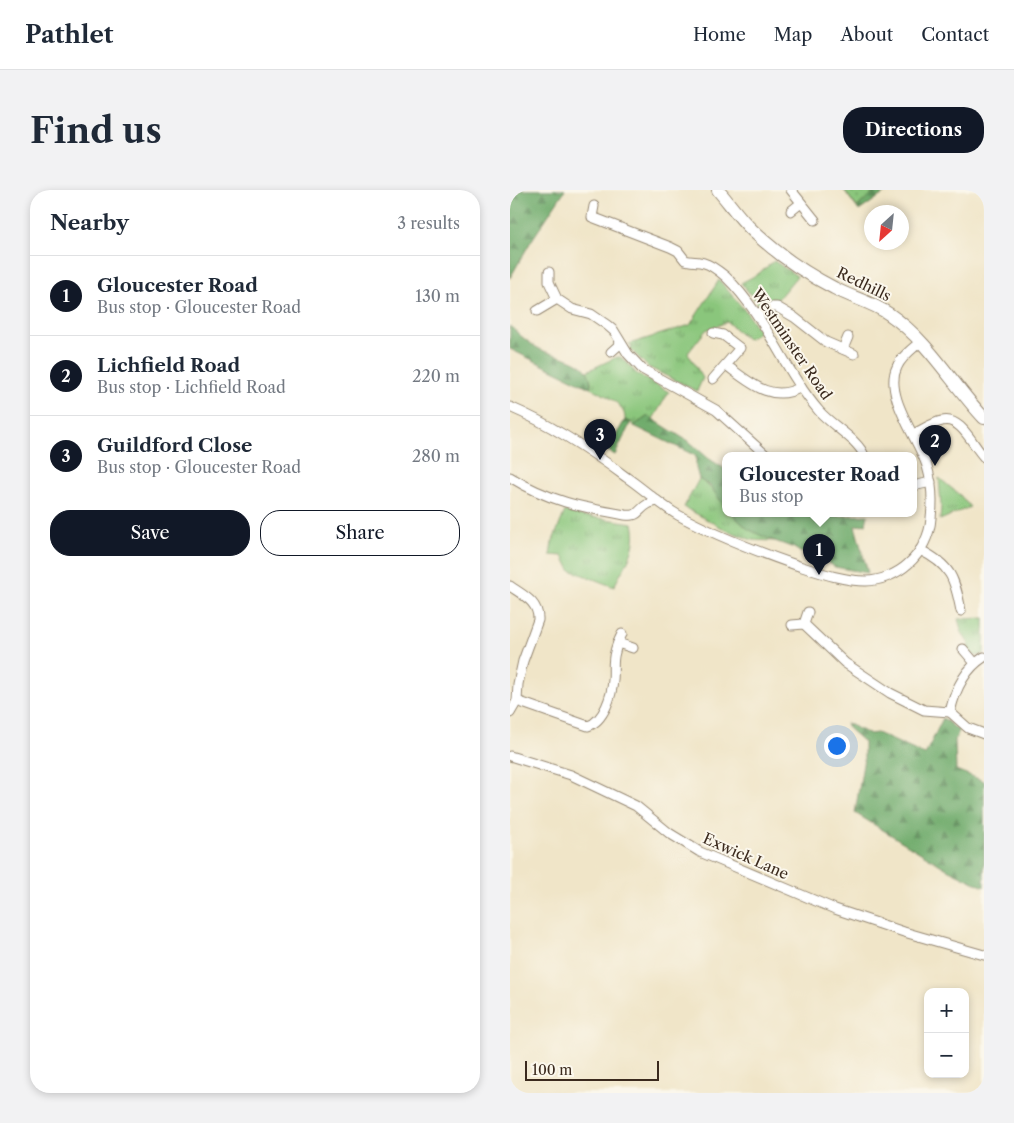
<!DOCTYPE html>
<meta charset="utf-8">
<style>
body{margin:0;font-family:"Libre Caslon Text",serif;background:#f2f2f3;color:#1f2937}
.controls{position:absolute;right:15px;bottom:15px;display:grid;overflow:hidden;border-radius:10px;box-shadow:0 2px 8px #0003}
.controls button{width:45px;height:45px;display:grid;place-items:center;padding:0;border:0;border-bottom:1px solid #e0e1e3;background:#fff;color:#1f2937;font:25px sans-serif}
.compass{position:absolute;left:354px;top:15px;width:45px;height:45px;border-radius:50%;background:#fff;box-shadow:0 2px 8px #0003;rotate:207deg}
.scale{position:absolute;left:15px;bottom:12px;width:134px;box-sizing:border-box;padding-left:5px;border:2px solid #3b2a1e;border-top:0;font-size:14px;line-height:18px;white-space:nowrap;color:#3b2a1e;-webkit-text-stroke:4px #fbf7ec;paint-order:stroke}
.you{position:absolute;left:326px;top:555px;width:18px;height:18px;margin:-12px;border:4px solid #fff;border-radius:50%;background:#1a73e8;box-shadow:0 0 0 8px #1a73e833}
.badge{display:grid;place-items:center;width:32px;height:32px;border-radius:50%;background:#111827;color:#fff;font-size:16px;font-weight:700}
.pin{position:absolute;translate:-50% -41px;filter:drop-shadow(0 1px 2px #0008)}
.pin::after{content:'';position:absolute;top:26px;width:18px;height:15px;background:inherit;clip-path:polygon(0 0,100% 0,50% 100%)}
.popup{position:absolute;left:212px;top:262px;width:195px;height:65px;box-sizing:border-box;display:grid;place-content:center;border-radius:10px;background:#fff;filter:drop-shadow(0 1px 4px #0005);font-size:16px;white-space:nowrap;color:#747a83}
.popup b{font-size:19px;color:#1f2937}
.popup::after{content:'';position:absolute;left:50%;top:100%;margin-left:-10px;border:10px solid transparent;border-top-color:#fff}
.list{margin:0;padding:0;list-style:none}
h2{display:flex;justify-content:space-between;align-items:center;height:65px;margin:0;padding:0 20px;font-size:21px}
h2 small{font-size:16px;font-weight:400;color:#747a83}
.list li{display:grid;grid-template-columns:32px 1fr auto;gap:15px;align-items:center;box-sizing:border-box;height:80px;padding:0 20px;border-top:1px solid #e0e1e3}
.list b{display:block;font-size:19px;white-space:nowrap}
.list p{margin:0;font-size:16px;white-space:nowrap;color:#747a83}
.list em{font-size:16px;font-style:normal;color:#747a83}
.actions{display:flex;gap:10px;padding:15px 20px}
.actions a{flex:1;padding:11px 0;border:1px solid #111827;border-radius:20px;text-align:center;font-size:18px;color:#111827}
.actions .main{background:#111827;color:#fff}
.map{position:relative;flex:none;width:474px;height:903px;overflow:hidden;border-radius:20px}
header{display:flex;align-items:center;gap:30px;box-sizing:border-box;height:70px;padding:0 25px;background:#fff;border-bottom:1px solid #e0e1e3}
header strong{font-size:24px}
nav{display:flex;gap:28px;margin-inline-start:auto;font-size:18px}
.intro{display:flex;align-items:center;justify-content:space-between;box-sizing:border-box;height:120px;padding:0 30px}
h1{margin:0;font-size:35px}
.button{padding:12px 22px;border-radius:20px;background:#111827;color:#fff;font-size:18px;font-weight:700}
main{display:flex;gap:30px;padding:0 30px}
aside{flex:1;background:#fff;border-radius:20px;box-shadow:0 2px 8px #0003}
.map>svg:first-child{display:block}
.grass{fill:url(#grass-tufts);stroke:#62784d}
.forest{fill:url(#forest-firs);stroke:#556a45}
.park{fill:url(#park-dots);stroke:#62784d}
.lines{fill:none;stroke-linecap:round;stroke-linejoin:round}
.street-casing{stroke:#968873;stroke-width:11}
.secondary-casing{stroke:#968873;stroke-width:14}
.street{stroke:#fff;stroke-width:9}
.secondary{stroke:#fff;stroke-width:12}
.labels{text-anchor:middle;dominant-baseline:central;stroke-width:4;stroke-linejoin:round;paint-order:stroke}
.street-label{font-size:15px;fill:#3b2a1e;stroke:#fbf7ec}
</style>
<header>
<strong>Pathlet</strong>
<nav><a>Home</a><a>Map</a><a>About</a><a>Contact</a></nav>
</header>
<div class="intro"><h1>Find us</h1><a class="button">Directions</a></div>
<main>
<aside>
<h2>Nearby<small>3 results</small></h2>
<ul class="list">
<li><span class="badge">1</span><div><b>Gloucester Road</b><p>Bus stop · Gloucester Road</p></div><em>130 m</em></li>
<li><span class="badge">2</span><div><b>Lichfield Road</b><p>Bus stop · Lichfield Road</p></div><em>220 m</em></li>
<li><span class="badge">3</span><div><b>Guildford Close</b><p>Bus stop · Gloucester Road</p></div><em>280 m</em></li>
</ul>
<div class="actions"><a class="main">Save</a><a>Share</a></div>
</aside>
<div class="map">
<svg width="474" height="903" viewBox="0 0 474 903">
<defs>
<pattern id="grass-tufts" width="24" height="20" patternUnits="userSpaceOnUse" patternTransform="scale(1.25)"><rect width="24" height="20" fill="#8ac67c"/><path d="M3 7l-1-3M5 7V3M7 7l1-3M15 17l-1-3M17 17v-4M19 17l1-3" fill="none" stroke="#72a165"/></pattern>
<pattern id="forest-firs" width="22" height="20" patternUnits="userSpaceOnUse" patternTransform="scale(1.25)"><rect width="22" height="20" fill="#6fab6c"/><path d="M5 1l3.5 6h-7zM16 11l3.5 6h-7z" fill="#5c8b58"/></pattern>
<pattern id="park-dots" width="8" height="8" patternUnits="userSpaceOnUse" patternTransform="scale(1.25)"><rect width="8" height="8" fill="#8ac67c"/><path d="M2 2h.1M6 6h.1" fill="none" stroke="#72a165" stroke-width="1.8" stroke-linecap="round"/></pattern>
</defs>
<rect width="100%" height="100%" fill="#fbf7ec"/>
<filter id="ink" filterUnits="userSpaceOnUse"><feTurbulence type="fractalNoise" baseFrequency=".02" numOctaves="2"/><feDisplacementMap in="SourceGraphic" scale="10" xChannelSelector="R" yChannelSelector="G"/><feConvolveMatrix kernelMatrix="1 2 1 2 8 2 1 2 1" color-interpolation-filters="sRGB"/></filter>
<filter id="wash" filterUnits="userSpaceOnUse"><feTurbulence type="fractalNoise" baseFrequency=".0096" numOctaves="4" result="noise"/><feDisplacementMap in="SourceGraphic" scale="20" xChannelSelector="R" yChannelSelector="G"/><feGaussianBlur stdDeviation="1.12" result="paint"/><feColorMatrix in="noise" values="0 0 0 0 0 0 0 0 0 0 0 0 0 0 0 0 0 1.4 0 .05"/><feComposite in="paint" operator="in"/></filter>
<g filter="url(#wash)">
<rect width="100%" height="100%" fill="#f0e5c8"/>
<g class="grass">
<path d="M 264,71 L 287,86 L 267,110 L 260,109 L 251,117 L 231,93 L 248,84 Z"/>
<path d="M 209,90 L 237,123 L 249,141 L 244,146 L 237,149 L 217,132 L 196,140 L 178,163 L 193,188 L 187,201 L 138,177 L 120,159 L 122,157 L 119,154 L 180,135 Z"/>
<path d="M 107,167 L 111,167 L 127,184 L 159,202 L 143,229 L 138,226 L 124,236 L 121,232 L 115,230 C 116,213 93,204 80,198 L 81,192 L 77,181 Z"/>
<path d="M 429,288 L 450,305 L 460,317 L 430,330 L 431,316 Z"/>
<path d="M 189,289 C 200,296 215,311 215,324 L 222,324 L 238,339 L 265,351 L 242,350 L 216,340 L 174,317 Z"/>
<path d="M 55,321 L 73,326 L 123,333 C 129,361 115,373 104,397 L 60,380 L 53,366 L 40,365 L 42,353 Z"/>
<path d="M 474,428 L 474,463 L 471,465 L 465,466 L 457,458 L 459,454 L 452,443 L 448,429 Z"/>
</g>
<g class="forest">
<path d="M 11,0 L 55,0 L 20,53 L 0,88 L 0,7 Z"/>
<path d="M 334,0 L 379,0 L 349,21 Z"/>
<path d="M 0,135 C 6,143 25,158 34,161 C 52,168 85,171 80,198 L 0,159 Z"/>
<path d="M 138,226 L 181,253 L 198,268 L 215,279 L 215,317 L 200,296 L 189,289 L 186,278 L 186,266 L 124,236 Z"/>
<path d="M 115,230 L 121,232 L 105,265 L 97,260 Z"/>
<path d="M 222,324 L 304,324 L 313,327 L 358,325 L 356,334 L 345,336 L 358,383 L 325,377 L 305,365 L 290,362 L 284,358 L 254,347 L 238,339 Z"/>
<path d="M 433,528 L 449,541 L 445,550 L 446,580 L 474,591 L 474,697 L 437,679 L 345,623 L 354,568 L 354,552 L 338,538 L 336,533 L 359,544 L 367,543 L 415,565 Z"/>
</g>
<path class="park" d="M 334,0 L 366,0 L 347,17 Z"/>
</g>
<g filter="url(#ink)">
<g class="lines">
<g class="street-casing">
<g id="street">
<path d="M 281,0 L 305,30"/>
<path d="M 84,16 L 82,27 L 160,57 L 168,61 L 175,70 C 181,72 188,71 194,73 C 202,75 210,82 216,87 C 257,127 273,179 309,221 C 321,235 350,251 354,266"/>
<path d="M 281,21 L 291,13"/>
<path d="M 39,82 L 39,92 L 47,109 L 62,119 L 81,124 L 97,135 L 104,141 L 118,164 L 132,179 L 206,220 L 257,266"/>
<path d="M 27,121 L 47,109"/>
<path d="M 247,124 L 261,117 L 267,117 L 284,127 L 316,152 L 344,164"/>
<path d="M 203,143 L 213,145 L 230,158 L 203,189"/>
<path d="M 333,159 L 338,147"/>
<path d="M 101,162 L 110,154"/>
<path d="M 216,175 C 239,192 262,214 291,197"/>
<path d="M 0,217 C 42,235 80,260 116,287 C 134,299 149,314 168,325 C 206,346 246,361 286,375 C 308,382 333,391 356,391 C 370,391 387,384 398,374 C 411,363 420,345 421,328 C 423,311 422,293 417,276 C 409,249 373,205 387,177 C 391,167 402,159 410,152"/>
<path d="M 403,244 C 412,240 422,233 432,231 C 451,226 463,256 474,267"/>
<path d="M 0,287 C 39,311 70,317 115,325 C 130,327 127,320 138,314 C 141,312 144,312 147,311"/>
<path d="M 403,296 L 421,292"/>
<path d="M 410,360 C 441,375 445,389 451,421"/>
<path d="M 0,396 C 13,405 29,412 28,430 L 13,471 L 8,494 L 7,511 L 0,523"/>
<path d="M 298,422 L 294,434 L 335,473 L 380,503 L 414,520 L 440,522"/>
<path d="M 282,435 L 294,434"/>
<path d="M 108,453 L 123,458"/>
<path d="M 453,459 L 465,473"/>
<path d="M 474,467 C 455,479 445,500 440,522 L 458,538 L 474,544"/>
<path d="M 7,511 L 78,536 C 94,531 102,505 103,490 C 104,481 102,471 105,462 C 106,456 109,450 112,444"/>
<path d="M 0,566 L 61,585 L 126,616 L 159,643 L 190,662 L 325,719 L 394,742 L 474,765"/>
</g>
</g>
<g class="secondary-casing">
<path id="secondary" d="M 208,0 C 220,14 230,29 243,41 C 267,64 295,83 324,98 C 342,108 362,112 379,124 C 419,151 442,194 474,228"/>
</g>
<use href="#street" class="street"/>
<use href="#secondary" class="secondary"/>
</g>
</g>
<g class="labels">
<g class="street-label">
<text transform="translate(354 94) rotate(26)">Redhills</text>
<text transform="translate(282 154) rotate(56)">Westminster Road</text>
<text transform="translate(236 666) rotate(24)">Exwick Lane</text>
</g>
</g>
</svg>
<div class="controls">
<button>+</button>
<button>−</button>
</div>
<svg class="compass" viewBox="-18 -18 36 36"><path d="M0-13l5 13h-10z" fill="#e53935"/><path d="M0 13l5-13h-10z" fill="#747a83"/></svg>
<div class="scale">100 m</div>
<div class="you"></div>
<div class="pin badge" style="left:309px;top:385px">1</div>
<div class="popup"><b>Gloucester Road</b>Bus stop</div>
<div class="pin badge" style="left:425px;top:276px">2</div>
<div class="pin badge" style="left:90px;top:270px">3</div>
</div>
</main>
